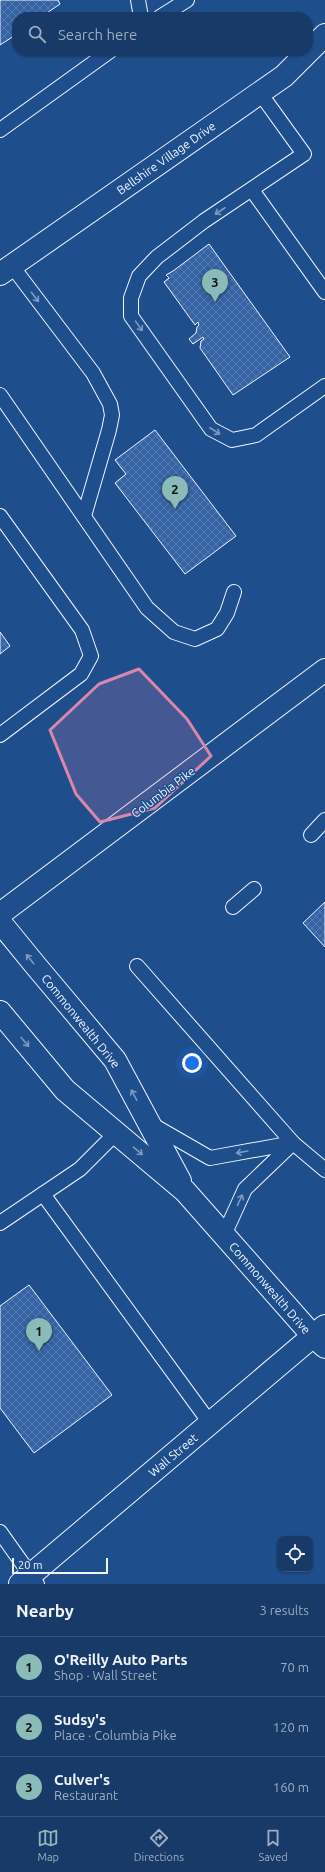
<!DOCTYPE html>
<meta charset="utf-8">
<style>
body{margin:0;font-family:Ubuntu,sans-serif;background:#244571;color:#f1f3f6}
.controls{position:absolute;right:12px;bottom:12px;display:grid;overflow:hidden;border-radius:8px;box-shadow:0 1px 3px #0004}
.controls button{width:36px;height:36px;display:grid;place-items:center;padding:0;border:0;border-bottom:1px solid #36547d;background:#173a69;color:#f1f3f6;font:20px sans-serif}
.scale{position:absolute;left:12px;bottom:10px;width:96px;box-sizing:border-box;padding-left:4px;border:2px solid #f2f6ff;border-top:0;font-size:11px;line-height:14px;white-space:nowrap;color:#f2f6ff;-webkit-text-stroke:3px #1f4e8c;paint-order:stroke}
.you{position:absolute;left:192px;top:1063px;width:14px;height:14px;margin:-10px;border:3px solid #fff;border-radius:50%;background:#1a73e8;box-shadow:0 0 0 6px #1a73e833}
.badge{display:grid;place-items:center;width:26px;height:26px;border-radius:50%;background:#8bbbb9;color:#111;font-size:13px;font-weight:700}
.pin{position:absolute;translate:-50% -33px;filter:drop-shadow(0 1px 2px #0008)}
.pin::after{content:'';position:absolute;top:21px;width:14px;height:12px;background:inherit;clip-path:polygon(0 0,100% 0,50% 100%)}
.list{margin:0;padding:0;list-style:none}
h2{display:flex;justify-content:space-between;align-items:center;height:52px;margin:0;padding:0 16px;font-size:17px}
h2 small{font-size:13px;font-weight:400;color:#9eadc0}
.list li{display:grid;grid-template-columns:26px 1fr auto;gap:12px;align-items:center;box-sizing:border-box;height:60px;padding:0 16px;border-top:1px solid #36547d}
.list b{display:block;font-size:15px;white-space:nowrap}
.list p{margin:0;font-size:13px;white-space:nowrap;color:#9eadc0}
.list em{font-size:13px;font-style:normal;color:#9eadc0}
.icon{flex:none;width:22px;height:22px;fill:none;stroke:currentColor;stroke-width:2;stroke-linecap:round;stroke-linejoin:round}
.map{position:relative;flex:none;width:325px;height:1584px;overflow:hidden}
.search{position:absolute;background:#173a69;box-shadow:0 1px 3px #0004;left:12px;right:12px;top:12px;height:44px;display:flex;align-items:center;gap:10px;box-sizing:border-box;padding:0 14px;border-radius:16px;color:#9eadc0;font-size:15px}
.sheet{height:232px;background:#173a69}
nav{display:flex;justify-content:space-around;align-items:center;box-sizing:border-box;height:56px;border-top:1px solid #36547d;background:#173a69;font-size:11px;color:#9eadc0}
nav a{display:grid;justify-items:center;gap:2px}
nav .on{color:#8bbbb9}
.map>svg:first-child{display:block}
.building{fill:url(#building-cross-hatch);stroke:#f2f6ff}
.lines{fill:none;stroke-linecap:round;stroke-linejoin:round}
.service-casing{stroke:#f2f6ff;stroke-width:16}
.minor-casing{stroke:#f2f6ff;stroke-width:24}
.tertiary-casing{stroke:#f2f6ff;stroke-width:24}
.primary-casing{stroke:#f2f6ff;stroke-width:24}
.service{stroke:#1f4e8c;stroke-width:14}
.minor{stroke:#1f4e8c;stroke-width:22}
.tertiary{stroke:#1f4e8c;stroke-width:22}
.primary{stroke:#1f4e8c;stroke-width:22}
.oneway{stroke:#7e9ac0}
.marked{fill:#da87ad;fill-opacity:0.2;stroke:#da87ad;stroke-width:3;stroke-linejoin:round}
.labels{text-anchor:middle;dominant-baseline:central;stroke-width:3;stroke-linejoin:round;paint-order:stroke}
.street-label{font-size:12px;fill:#f2f6ff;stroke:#1f4e8c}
</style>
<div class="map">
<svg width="325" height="1584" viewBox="0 0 325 1584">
<defs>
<pattern id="building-cross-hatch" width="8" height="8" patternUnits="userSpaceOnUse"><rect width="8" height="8" fill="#3563a3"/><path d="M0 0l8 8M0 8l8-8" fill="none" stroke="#537ab1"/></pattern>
</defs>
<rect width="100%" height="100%" fill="#1f4e8c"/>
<g class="building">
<path d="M 0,0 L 58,0 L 60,4 L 41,17 L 17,17 L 17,34 L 0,45 Z"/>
<path d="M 209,244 L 290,357 L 233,395 L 200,348 L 201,341 L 204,339 L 203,337 L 193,344 L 189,339 L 196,333 L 197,327 L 199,325 L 198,322 L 195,325 L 164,282 L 169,278 L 166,275 L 173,271 Z"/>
<path d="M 155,430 L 236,536 L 185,574 L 115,483 L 126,474 L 115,460 Z"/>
<path d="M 0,632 L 10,646 L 0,654 Z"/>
<path d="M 325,902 L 325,947 L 303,923 Z"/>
<path d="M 29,1285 L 112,1395 L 34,1453 L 0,1408 L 0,1306 Z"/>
</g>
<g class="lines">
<g class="service-casing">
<g id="service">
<path d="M 138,0 L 141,17"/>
<path d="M 160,17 L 187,0"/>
<path d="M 260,93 L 304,154 L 204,221 L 157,257 L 139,276 L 131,298 L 131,316 L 211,429 L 232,440 L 256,435 L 325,386"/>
<path d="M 0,130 L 110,51"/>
<path d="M 252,190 L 325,292"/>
<path d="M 12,266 L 93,373 L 110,404 L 112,415 L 109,430 L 84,516"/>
<path d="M 0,395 L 147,608 L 174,632 L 195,639 L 217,629 L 227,613 L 234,592"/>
<path d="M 0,516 L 82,630 L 91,656 L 81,674 L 0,735"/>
<path d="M 311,835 L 325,820"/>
<path d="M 233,907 L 254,889"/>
<path d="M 137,966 L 293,1143 L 325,1170"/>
<path d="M 151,1124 L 210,1158 L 293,1143 L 245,1189 L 224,1235"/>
<path d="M 43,1194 L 210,1423"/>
<path d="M 0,1223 L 80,1169 L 116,1133"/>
<path d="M 0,1532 L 37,1584"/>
</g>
</g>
<g class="minor-casing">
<g id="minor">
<path d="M 0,274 L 284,76 L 325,35"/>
<path d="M 20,1584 L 325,1326"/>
</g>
</g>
<g class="tertiary-casing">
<g id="tertiary">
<path d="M 0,922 L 36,966 L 115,1060 L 180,1181"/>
<path d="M 0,1012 L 65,1090 L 185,1191 L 313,1336 L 325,1347"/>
</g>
</g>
<g class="primary-casing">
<path id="primary" d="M 0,914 L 325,670"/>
</g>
<use href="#service" class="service"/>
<use href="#minor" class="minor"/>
<use href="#tertiary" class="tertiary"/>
<use href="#primary" class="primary"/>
</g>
<defs><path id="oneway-shaft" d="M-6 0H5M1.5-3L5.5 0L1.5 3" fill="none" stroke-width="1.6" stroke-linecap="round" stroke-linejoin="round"/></defs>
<g class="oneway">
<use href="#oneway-shaft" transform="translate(220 211) rotate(147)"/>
<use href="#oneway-shaft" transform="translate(35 297) rotate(53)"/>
<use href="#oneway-shaft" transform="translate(139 326) rotate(55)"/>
<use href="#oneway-shaft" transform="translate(215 431) rotate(33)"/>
<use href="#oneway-shaft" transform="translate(30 959) rotate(-129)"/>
<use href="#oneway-shaft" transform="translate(25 1042) rotate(50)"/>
<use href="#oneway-shaft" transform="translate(134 1095) rotate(-118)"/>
<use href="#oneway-shaft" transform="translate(138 1151) rotate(40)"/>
<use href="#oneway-shaft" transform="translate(242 1152) rotate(170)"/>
<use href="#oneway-shaft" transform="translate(240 1200) rotate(-65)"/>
</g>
<path class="marked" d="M 139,669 L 187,719 L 211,756 L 155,808 L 100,822 L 76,794 L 50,730 L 99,684 Z"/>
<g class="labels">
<g class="street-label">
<text transform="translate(166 158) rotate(-35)">Bellshire Village Drive</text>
<text transform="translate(163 792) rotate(-37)">Columbia Pike</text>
<text transform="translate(81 1021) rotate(51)">Commonwealth Drive</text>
<text transform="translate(270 1288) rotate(49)">Commonwealth Drive</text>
<text transform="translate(173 1455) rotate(-40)">Wall Street</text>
</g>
</g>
</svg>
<div class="controls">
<button><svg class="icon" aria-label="locate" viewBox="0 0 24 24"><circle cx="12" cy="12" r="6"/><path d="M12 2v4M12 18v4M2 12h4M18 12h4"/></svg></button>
</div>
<div class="scale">20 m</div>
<div class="you"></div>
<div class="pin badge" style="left:39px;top:1351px">1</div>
<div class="pin badge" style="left:175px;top:509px">2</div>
<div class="pin badge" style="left:215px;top:302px">3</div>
<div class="search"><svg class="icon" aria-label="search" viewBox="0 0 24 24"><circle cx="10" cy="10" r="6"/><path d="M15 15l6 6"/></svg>Search here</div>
</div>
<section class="sheet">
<h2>Nearby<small>3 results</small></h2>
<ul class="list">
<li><span class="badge">1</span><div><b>O'Reilly Auto Parts</b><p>Shop · Wall Street</p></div><em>70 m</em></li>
<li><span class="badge">2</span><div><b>Sudsy's</b><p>Place · Columbia Pike</p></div><em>120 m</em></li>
<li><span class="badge">3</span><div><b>Culver's</b><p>Restaurant</p></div><em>160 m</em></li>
</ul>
</section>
<nav>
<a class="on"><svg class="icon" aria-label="map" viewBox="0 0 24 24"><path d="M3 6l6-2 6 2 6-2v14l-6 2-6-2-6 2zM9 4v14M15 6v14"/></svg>Map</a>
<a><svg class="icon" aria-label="directions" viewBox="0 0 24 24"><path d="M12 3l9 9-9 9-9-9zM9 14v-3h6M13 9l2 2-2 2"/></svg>Directions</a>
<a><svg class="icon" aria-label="saved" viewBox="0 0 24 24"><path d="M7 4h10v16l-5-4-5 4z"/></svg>Saved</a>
</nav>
